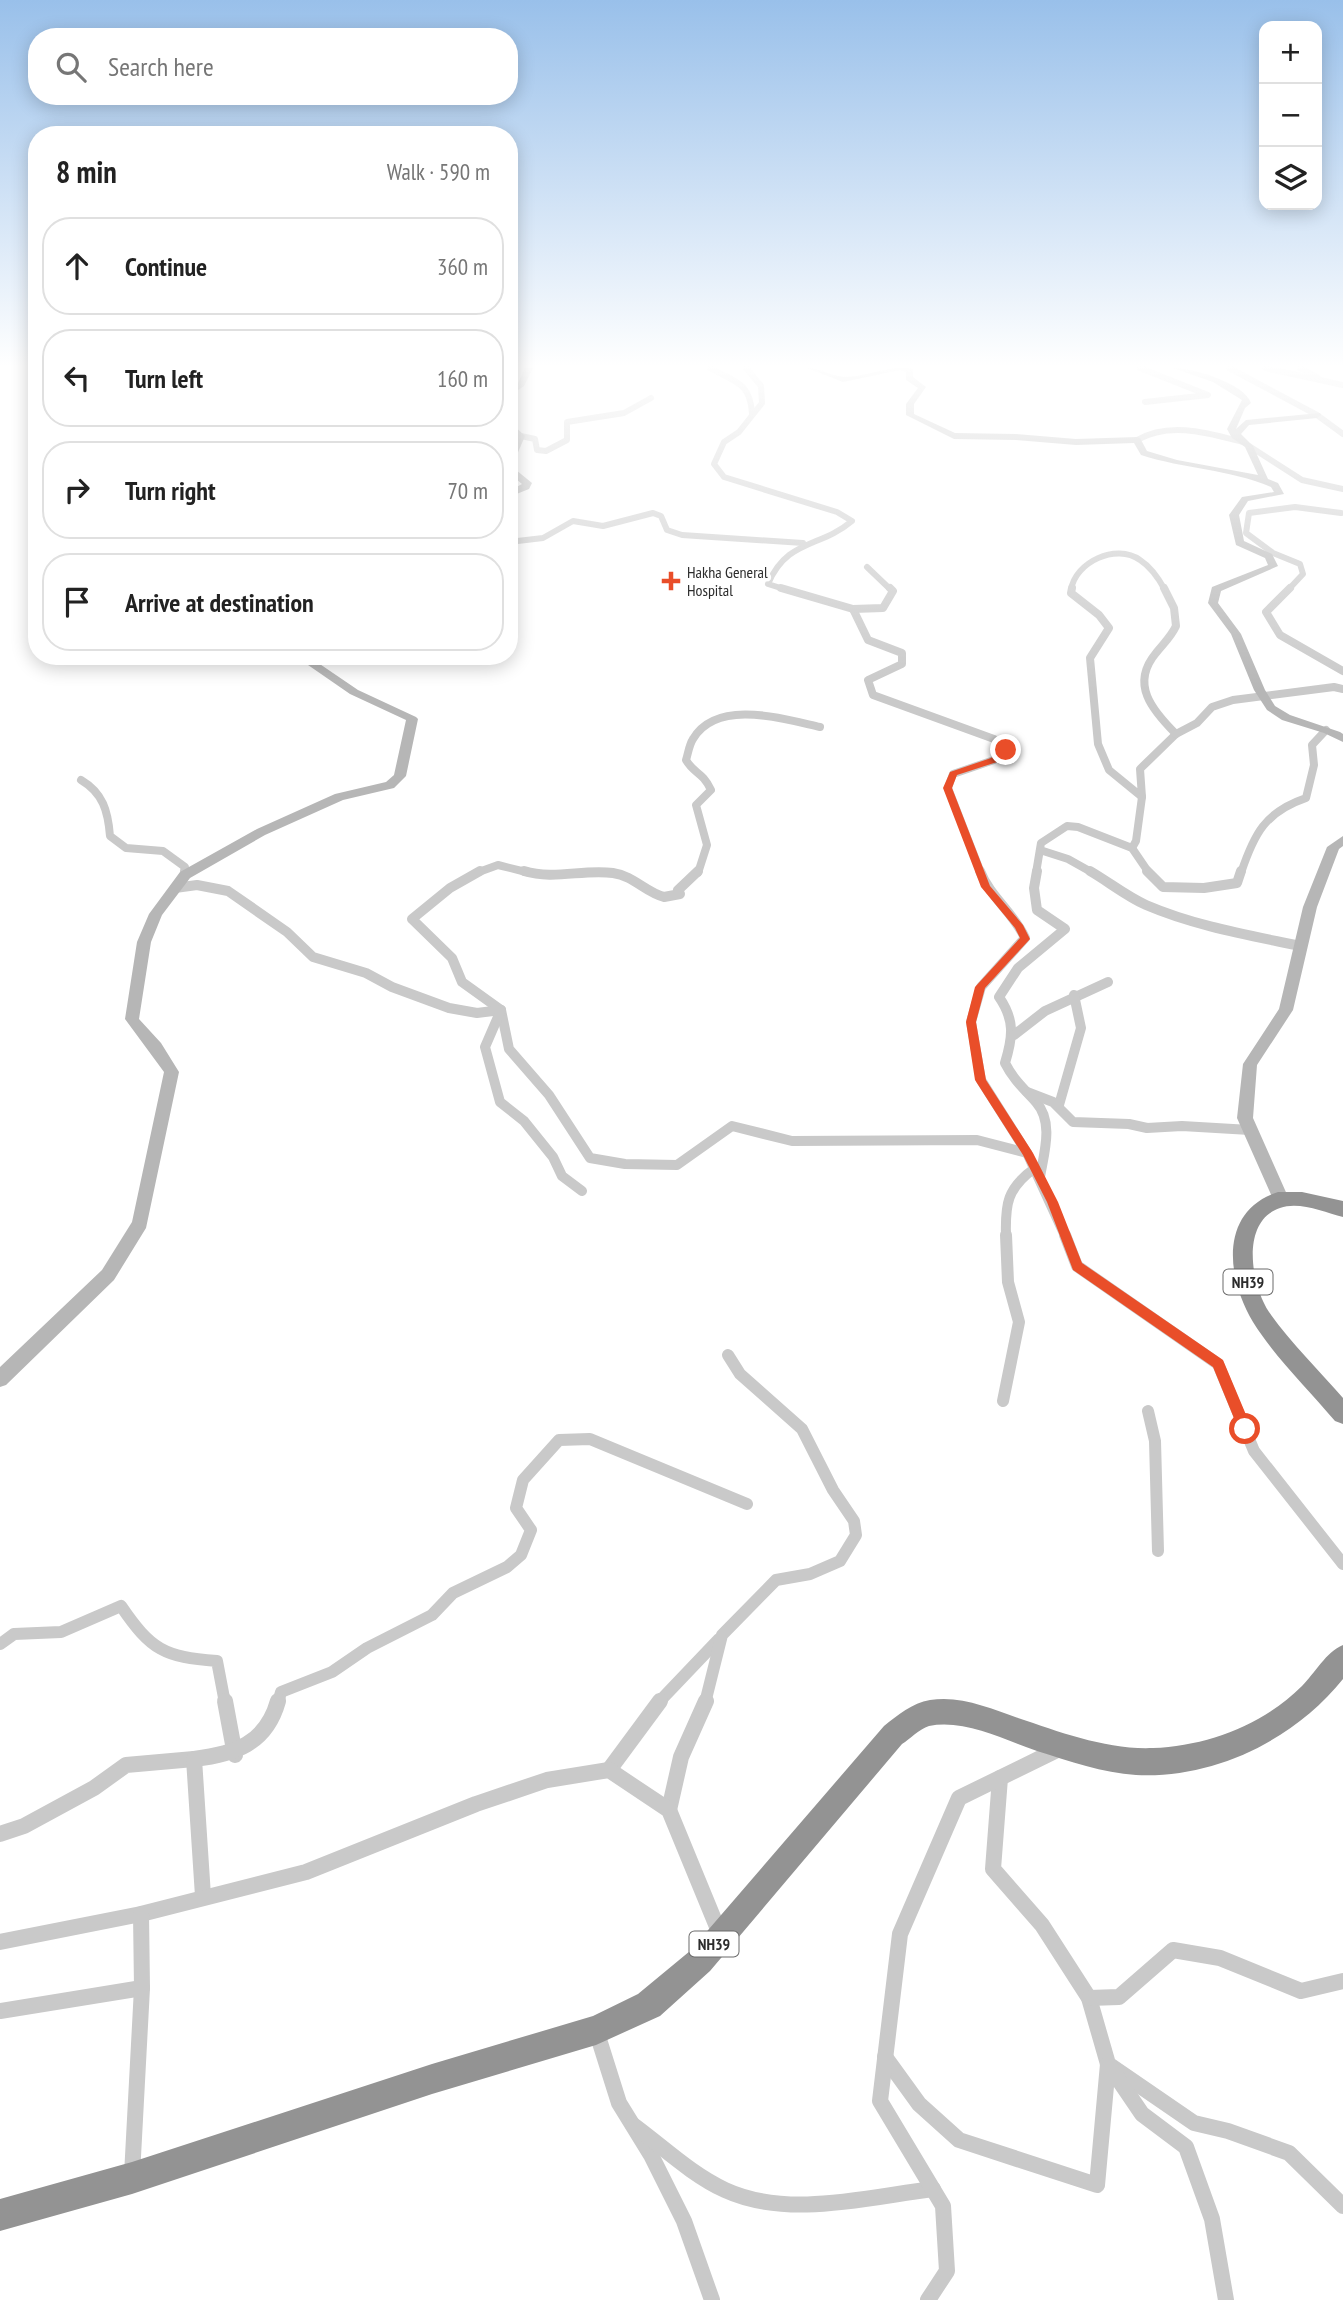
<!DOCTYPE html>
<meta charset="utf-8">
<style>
body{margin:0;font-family:"PT Sans Narrow",sans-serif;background:#f2f2f2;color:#222}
.controls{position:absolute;right:21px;top:21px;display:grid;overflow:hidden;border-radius:14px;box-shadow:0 4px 18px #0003}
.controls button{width:63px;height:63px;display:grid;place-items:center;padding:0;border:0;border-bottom:2px solid #e0e0e0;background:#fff;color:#222;font:35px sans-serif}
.stop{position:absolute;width:21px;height:21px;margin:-16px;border:5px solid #e94e29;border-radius:50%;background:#fff}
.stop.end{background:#e94e29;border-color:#fff;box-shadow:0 2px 7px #0008}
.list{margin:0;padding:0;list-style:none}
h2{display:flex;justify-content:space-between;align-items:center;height:91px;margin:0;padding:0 28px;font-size:30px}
h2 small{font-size:23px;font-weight:400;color:#767676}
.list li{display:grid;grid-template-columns:46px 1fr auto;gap:21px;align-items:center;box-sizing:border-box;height:98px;margin:0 14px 14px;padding:0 14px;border:2px solid #e0e0e0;border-radius:28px}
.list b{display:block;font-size:26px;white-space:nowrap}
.list em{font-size:23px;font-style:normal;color:#767676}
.icon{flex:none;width:38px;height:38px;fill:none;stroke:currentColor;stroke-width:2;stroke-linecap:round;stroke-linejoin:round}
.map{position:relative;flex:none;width:1343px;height:2300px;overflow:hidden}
.search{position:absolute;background:#fff;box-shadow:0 4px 18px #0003;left:28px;top:28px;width:490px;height:77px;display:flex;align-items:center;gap:18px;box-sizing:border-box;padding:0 24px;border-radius:28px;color:#767676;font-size:26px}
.panel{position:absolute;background:#fff;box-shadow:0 4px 18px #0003;left:28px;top:126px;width:490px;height:539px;border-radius:28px}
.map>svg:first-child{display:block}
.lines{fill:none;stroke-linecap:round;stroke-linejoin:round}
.street-far4{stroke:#c9c9c9;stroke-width:6}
.street-far3{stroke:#c9c9c9;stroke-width:8}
.street-far2{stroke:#c9c9c9;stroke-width:10}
.street-far1{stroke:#c9c9c9;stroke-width:12}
.street{stroke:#c9c9c9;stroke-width:16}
.secondary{fill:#b6b6b6;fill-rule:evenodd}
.highway{fill:#939393;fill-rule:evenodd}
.route{fill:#e94e29}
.poi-dot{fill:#e94e29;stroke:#fff;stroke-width:2.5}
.labels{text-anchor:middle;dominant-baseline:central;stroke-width:7;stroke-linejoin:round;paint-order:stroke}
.far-poi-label{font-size:16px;fill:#2c2c2c;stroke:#fff;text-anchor:start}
.shield{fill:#fff;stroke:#6b6b6b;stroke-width:2}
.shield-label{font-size:16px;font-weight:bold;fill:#2c2c2c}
</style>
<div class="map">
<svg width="1343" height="2300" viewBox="0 0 1343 2300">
<rect width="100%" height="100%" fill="#fff"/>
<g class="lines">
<g class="street-far4">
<path d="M 710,368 C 735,382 750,382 752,413"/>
<path d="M 746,368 L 761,386 L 762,403 L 739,432 L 724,442 L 714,464 L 724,477 L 837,512 L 852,521 C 820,548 787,539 768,584 L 787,590"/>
<path d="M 1140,368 L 1208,395 L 1145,402"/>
<path d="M 1229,368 L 1317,415 L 1343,434"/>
<path d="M 1265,368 L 1343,385"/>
<path d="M 1300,368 L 1317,377"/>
<path d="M 521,436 L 535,439 L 537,450 L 546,451 L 567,440 L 567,422 L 624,413 L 651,398"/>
<path d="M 1137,440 C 1170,421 1208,433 1243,442"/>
<path d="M 1249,446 L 1302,480 L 1343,489"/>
<path d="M 509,542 L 543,538 L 573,521 L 603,526 L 653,513 L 661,516 L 667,530 L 682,535 L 803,543"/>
<path d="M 867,567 L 891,590"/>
<path d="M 1071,590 C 1075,562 1116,543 1140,560 C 1151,567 1159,579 1165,590"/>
<path d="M 1288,590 L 1303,574 L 1300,564 L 1273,553 L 1246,533 L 1249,513 L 1295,507 L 1341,513"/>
</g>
<g class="street-far3">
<path d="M 781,588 L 853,609 L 868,640 L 902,653 L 902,664 L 868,680 L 873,695 L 994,739 L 1006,750 L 994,760 L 953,774 L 948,788 L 981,873"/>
<path d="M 1072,588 L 1071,593 L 1099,615 L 1109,628 L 1090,658 L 1098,744 L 1109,770 L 1142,797 L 1140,769 L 1176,734"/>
<path d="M 1164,588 L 1174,608 L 1176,626 C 1171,637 1163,644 1156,653 C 1130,684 1152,710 1176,734"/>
<path d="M 1290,588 L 1266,612 L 1280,635 L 1343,671"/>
<path d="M 853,609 L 883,608 L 893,591 L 890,588"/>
<path d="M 1176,734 L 1197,723 L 1212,707 L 1233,700 L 1334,687 L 1343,689"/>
<path d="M 81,780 C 103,793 108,811 110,836 L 126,848 L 163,851 L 185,867 L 185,873"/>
<path d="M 1132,848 L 1136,841 L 1142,797"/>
<path d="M 1040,850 L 1068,859 L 1093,873"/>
<path d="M 476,873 L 498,865 L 530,873"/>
<path d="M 590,873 L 609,873"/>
<path d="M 698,873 L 707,845 L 696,805 L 711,790 C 702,771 694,774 686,760 C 688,754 689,745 693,739 C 717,698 784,719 820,727"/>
<path d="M 1036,873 L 1041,843 L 1067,826 L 1078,827 L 1132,848 L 1149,873"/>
<path d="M 1241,873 C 1254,834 1265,812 1306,798 L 1314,765 L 1312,745 L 1326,730"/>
</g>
<g class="street-far2">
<path d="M 185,871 L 185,875"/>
<path d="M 480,871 L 450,888 L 412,919 L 452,958 L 462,982 L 501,1010 L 509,1049 L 549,1095 L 590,1158 L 625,1164 L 677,1165 L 732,1126 L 792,1141 L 977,1140 L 1027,1153"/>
<path d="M 524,871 C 554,880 583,869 613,873 C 634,876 645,892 664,897 L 680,894 L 678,890 L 698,871"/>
<path d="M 980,871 C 990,897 1014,913 1025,938 L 981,987 L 971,1022 L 981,1080 L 1027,1153 L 1065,1236"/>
<path d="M 1037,871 L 1034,888 L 1037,910 L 1065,929 L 1018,968 L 999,997 C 1015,1020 1013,1037 1005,1063 C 1013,1079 1024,1089 1036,1102 C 1054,1122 1044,1153 1040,1177"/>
<path d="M 1090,871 C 1109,882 1126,896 1146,905 C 1195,926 1248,935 1300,946"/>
<path d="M 1147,871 L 1163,887 L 1204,888 L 1237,883 L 1241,871"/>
<path d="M 175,888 L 197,885 L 228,891 L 287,932 L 313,957 L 366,973 L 392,987 L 449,1008 L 477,1013 L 501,1010"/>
<path d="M 501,1010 L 485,1047 L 500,1102 L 524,1121 L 553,1157 L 562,1176 L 582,1191"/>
<path d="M 1014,1035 L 1045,1011 L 1108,982"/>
<path d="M 1027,1092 L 1053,1102 L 1073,1122 L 1129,1124 L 1147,1128 L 1182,1126 L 1250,1130"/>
<path d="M 1059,1105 L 1081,1028 L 1074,995"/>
<path d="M 1006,1236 C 1005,1204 1007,1188 1035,1168"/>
</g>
<g class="street-far1">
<path d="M 1065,1235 L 1077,1266 L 1218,1364 L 1254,1451 L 1343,1564"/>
<path d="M 1003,1401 L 1019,1322 L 1008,1282 L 1006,1235"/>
<path d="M 1148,1411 L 1155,1441 L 1158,1551"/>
<path d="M 0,1644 L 14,1634 L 61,1632 L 121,1606 C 151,1650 164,1657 217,1661 L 225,1703"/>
<path d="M 278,1703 L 281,1692 L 332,1672 L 367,1648 L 432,1615 L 453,1593 L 507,1567 L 521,1555 L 531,1530 L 516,1508 L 523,1480 L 559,1440 L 590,1439 L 747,1504"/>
<path d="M 658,1703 L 719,1639"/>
<path d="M 705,1703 L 722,1635 L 776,1580 L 810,1574 L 840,1561 L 856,1535 L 854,1521 L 833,1490 L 802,1429 L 740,1374 L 728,1355"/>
</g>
<g class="street">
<path d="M 225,1701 L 235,1755"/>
<path d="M 609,1770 L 660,1701"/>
<path d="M 1000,1778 L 993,1869 L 1042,1925 L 1089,1998 L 1108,2064 L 1194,2123 L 1228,2131 L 1289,2153 L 1343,2206"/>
<path d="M 669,1810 L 681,1757 L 706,1701"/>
<path d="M 0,1834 L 24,1826 L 94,1788 L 126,1765 L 194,1759"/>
<path d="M 203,1896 L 194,1759 C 235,1754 266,1744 278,1701"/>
<path d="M 0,1942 L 141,1914 L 306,1872 L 476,1804 L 547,1780 L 609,1770 L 669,1810 L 720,1934"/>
<path d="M 1089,1998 L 1119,1997 L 1173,1950 L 1220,1958 L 1301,1991 L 1343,1981"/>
<path d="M 0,2011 L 142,1988"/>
<path d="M 596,2030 L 619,2103 L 651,2155 L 684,2221 L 712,2300"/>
<path d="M 885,2057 L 919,2104 L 959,2140 L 1097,2185 L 1108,2064 L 1142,2114 L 1186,2147 L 1212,2219 L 1226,2300"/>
<path d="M 633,2125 C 663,2147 692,2175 725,2190 C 788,2219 868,2197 933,2189"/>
<path d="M 132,2175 L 142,1988 L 141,1914"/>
<path d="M 928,2300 L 947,2271 L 943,2206 L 880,2101 L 900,1934 L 959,1798 L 1061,1748"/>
</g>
<g class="secondary">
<path d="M 525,368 L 533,368 L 524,386 L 509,396 L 509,390 L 518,383 Z"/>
<path d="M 807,368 C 821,368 833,377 845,377 C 869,377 889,364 913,369 L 913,377 L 926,387 L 914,404 L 914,414 L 955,433 L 1016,434 L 1076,439 L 1137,437 L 1140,438 L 1147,451 L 1177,460 L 1258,475 L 1245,447 L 1232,438 L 1227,429 L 1242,400 L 1213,382 L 1173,368 C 1193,368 1244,383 1251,403 L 1245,408 L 1236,429 L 1246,420 L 1320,413 L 1321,415 L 1317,418 L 1249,425 L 1241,434 L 1253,446 L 1268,479 L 1278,483 L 1284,494 L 1248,501 L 1239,515 L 1244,541 L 1272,554 L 1278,566 L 1221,591 L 1218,603 L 1241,634 L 1265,690 L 1275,706 L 1290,715 L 1340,732 L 1343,734 L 1343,742 L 1324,733 L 1282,720 L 1267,710 L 1254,690 L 1231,634 L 1208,603 L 1212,587 L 1268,565 L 1265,558 L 1236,545 L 1229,515 L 1242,497 L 1274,492 L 1271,487 C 1229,469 1184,469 1141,455 L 1134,443 L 1076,445 L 1016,440 L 954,439 L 906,415 L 906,404 L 918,388 L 906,380 L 906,372 L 900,370 L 843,382 Z"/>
<path d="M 509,421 L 525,436 L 513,464 L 516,470 L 532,483 L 529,489 L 509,497 L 509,491 L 522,484 L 509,473 L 509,453 L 517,436 L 509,428 Z"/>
<path d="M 295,656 L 308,656 L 358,690 L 416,717 L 418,719 L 406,776 L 394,788 L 343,800 L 265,835 L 190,878 L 162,915 L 151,942 L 139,1019 L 161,1043 L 179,1072 L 146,1228 L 114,1280 L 6,1385 L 0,1387 L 0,1367 L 102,1270 L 132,1222 L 164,1072 L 125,1019 L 137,942 L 149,914 L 180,872 L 257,829 L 335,794 L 386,782 L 394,775 L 406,720 L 350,694 Z"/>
<path d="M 1343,836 L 1343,846 L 1339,849 L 1317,907 L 1293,1010 L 1257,1065 L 1253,1118 L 1289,1199 L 1287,1203 L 1275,1203 L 1273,1199 L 1237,1118 L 1243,1064 L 1279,1009 L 1303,907 L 1327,847 Z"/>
</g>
<g class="highway">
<path d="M 1278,1192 L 1302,1192 L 1343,1201 L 1343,1217 C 1324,1212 1299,1201 1280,1208 C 1240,1221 1251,1285 1269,1312 C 1290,1342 1319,1370 1343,1398 L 1343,1424 L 1335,1421 C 1309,1390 1274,1356 1253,1322 C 1226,1277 1219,1211 1278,1192 Z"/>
<path d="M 1343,1645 L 1343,1679 C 1295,1739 1215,1779 1136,1775 C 1103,1773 1069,1761 1037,1751 C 1004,1740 965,1719 929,1726 C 919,1729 910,1739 902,1744 L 710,1971 L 660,2016 L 596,2045 L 432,2094 L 132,2194 L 0,2231 L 0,2199 L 132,2162 L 432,2064 L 593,2016 L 638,1994 L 690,1951 L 884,1726 C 898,1715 912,1703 930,1700 C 960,1695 990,1708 1018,1718 C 1060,1732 1107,1750 1153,1748 C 1207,1746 1263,1725 1302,1686 C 1315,1673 1326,1652 1343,1645 Z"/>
</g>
</g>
<linearGradient id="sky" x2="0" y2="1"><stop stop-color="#99c0ea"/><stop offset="0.53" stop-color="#fff"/><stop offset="1" stop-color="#fff" stop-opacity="0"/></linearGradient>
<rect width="1343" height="690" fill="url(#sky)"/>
<path class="route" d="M 1003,749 L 1010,750 L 997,762 L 957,775 L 952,788 L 990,886 L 1023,925 L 1030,939 L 985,988 L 976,1022 L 986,1080 L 1033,1153 L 1058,1202 L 1082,1263 L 1223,1360 L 1252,1429 L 1245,1435 L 1240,1433 L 1213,1367 L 1073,1270 L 1047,1202 L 1023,1155 L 975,1080 L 966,1022 L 975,987 L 1020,938 L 1015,928 L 981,887 L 943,788 L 950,772 L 991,758 Z"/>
<path class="poi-dot" d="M667.5 570.5h7v7h7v7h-7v7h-7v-7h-7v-7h7z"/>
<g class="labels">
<g class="far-poi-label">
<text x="687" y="572">Hakha General<tspan x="687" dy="18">Hospital</tspan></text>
</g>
<g class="shield">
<rect x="1223.5" y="1269.5" width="49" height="25" rx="5"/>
<rect x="689.5" y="1931.5" width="49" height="25" rx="5"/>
</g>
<g class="shield-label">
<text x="1248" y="1282">NH39</text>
<text x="714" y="1944">NH39</text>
</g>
</g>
</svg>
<div class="controls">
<button>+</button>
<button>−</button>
<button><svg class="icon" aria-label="layers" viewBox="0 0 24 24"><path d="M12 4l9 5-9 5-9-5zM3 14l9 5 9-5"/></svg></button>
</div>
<div class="stop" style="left:1245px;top:1429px"></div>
<div class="stop end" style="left:1006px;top:750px"></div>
<div class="search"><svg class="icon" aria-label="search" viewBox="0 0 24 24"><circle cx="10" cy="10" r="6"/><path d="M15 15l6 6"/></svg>Search here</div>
<section class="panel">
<h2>8 min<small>Walk · 590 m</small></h2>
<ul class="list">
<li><svg class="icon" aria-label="ahead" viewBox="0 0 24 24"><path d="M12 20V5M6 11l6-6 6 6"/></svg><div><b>Continue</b></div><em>360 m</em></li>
<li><svg class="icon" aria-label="left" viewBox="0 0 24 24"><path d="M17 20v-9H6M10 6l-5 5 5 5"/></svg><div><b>Turn left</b></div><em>160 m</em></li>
<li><svg class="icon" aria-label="right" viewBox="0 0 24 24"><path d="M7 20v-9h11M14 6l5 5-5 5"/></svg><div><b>Turn right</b></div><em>70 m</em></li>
<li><svg class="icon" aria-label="arrive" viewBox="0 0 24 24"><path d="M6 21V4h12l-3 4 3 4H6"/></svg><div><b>Arrive at destination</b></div></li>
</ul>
</section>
</div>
